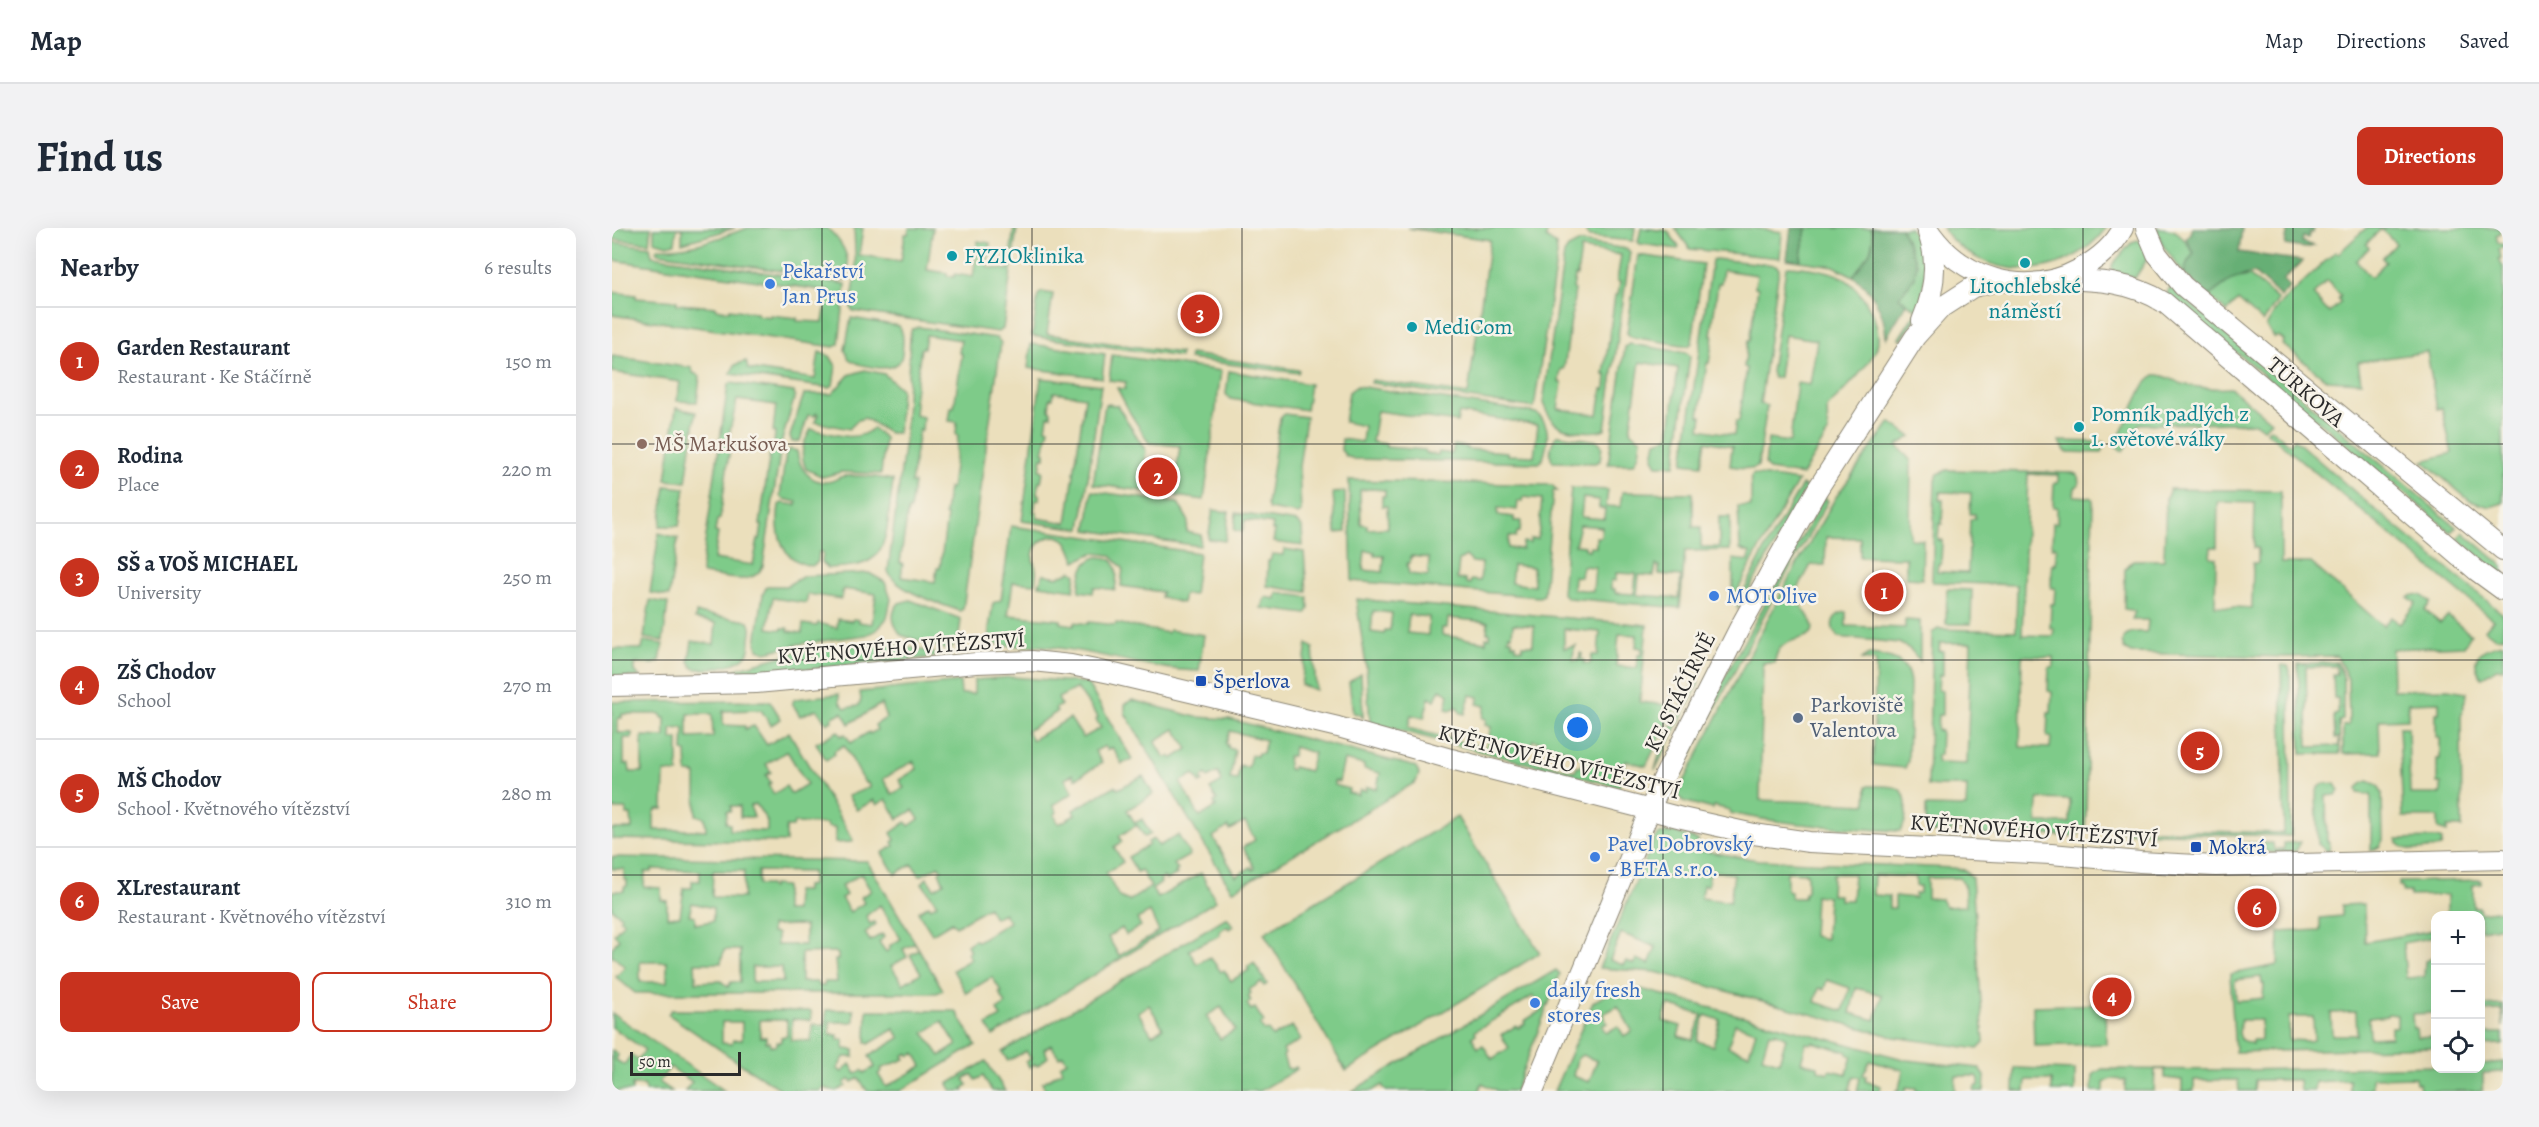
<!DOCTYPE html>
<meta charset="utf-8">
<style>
body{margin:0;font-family:Alegreya,serif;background:#f2f2f3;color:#1f2937}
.controls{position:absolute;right:18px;bottom:18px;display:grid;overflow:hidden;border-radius:12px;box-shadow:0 6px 24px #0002}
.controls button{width:54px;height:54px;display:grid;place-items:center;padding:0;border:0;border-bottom:2px solid #e0e1e3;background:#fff;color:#1f2937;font:30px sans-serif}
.scale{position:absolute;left:18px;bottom:15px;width:111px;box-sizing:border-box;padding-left:6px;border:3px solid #2b2b2b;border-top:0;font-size:16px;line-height:21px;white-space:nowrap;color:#2b2b2b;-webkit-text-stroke:4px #f7f3e8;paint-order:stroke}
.you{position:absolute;left:966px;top:500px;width:21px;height:21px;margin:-15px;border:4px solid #fff;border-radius:50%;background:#1a73e8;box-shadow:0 0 0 9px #1a73e833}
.badge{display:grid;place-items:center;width:39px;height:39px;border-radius:50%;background:#c8321e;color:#fff;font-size:20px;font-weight:700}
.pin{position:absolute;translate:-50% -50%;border:3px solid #fff;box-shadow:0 2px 6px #0006}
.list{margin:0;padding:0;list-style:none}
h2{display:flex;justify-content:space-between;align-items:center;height:78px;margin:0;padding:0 24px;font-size:26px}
h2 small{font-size:20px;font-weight:400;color:#747a83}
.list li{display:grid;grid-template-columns:39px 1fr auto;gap:18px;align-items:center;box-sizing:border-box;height:108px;padding:0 24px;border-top:2px solid #e0e1e3}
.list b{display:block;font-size:22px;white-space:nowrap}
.list p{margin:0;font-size:20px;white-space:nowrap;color:#747a83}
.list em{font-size:20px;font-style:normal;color:#747a83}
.actions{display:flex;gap:12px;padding:18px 24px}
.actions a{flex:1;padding:14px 0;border:2px solid #c8321e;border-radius:12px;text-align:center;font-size:21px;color:#c8321e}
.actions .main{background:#c8321e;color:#fff}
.icon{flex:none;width:33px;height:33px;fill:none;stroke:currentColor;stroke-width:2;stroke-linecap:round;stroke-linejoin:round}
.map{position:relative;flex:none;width:1891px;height:863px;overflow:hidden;border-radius:12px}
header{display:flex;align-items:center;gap:36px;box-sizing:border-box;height:84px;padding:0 30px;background:#fff;border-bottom:2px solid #e0e1e3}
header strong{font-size:28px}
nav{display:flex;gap:33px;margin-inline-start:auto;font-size:21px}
.intro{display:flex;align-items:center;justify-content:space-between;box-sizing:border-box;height:144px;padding:0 36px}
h1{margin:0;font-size:42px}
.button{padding:15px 27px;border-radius:12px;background:#c8321e;color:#fff;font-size:21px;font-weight:700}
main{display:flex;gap:36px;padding:0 36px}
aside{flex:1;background:#fff;border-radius:12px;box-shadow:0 6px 24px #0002}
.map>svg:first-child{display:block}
.green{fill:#7ecb89;stroke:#547b5a;stroke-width:1.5;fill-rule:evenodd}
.forest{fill:#66af75;stroke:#486d50;stroke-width:1.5}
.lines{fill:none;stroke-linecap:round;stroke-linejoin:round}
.secondary-casing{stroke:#8b8574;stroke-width:22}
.secondary{stroke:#fff;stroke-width:20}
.grid{fill:none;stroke:#2b2b2b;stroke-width:1.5;stroke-opacity:0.55}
.culture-dot{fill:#0f9aa8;stroke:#f7f3e8;stroke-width:2}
.shop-dot{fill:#3f7fe0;stroke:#f7f3e8;stroke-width:2}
.education-dot{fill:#8d6e63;stroke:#f7f3e8;stroke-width:2}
.transit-dot{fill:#1a4fb4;stroke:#f7f3e8;stroke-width:2}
.service-dot{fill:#5c6f8a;stroke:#f7f3e8;stroke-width:2}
.labels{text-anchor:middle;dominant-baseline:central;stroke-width:5;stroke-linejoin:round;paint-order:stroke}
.culture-label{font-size:22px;fill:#0d838f;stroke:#f7f3e8;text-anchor:start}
.shop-label{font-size:22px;fill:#366cbe;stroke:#f7f3e8;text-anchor:start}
.street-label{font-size:22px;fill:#2b2b2b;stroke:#f7f3e8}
.education-label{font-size:22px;fill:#785e54;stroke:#f7f3e8;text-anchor:start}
.transit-label{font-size:22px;fill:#164399;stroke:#f7f3e8;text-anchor:start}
.service-label{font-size:22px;fill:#4e5e75;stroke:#f7f3e8;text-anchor:start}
</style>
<header>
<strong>Map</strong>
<nav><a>Map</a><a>Directions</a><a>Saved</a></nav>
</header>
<div class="intro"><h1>Find us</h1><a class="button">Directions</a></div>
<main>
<aside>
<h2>Nearby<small>6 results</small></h2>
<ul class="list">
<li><span class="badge">1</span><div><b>Garden Restaurant</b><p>Restaurant · Ke Stáčírně</p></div><em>150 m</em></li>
<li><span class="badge">2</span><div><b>Rodina</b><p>Place</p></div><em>220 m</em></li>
<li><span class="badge">3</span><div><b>SŠ a VOŠ MICHAEL</b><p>University</p></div><em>250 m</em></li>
<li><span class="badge">4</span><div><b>ZŠ Chodov</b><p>School</p></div><em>270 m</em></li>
<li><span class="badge">5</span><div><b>MŠ Chodov</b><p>School · Květnového vítězství</p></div><em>280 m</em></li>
<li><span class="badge">6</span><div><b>XLrestaurant</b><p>Restaurant · Květnového vítězství</p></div><em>310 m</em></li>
</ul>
<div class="actions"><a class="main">Save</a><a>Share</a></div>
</aside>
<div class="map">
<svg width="1891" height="863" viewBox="0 0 1891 863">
<rect width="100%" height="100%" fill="#f7f3e8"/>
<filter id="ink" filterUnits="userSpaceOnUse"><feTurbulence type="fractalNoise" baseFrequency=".0167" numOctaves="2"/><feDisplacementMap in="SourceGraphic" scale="12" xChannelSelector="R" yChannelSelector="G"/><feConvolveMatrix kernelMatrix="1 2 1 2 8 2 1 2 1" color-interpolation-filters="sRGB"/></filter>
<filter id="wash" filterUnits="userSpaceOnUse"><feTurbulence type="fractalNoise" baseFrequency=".008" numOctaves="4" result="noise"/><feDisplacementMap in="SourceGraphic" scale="24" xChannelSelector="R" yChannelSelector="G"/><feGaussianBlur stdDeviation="1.35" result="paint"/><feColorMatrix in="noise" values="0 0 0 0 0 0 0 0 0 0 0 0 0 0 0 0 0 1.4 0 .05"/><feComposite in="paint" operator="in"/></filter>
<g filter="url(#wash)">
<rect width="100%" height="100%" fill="#ebdfbc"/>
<g class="green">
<path d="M 0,0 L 39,0 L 37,15 L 0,11 Z"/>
<path d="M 42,0 L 123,0 L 70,15 L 70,1 L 65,0 L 63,15 L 55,17 L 42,13 Z"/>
<path d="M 136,0 L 215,0 C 230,13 239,30 236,50 L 232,52 L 46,25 L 44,23 L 46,20 C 78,22 106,10 136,0 Z"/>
<path d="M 242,0 L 251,0 L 247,27 L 289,33 L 293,6 L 296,6 L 297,0 L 321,0 L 315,42 L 335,45 L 335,48 L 342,49 L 343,46 L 361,49 L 366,13 L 378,15 L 375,39 L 396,42 L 402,0 L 405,0 L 391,101 L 386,104 L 241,83 L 239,79 L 244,44 Z"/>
<path d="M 795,0 L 948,0 L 935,4 L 934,10 L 944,17 L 945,27 L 922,180 L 759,155 L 760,152 L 856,166 L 878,12 Z"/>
<path d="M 975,0 L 1023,0 L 1021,13 L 977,9 L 974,5 Z"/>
<path d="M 1029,0 L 1056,3 L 1067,19 L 1066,21 L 1028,16 L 1026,14 Z"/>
<path d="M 1063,0 L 1140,0 L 1170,4 L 1168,30 L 1078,21 Z"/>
<path d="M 1194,0 L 1259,0 C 1266,20 1252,33 1241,48 L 1222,38 L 1188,33 Z"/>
<path d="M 1289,0 L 1298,0 L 1315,30 L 1309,83 L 1290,111 L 1287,110 L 1305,82 L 1287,69 L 1303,49 L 1304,35 Z"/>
<path d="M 1330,0 L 1494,0 C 1454,55 1370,55 1330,0 Z"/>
<path d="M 1544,0 C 1570,0 1568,8 1582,25 L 1575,35 L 1572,46 L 1552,19 Z"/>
<path d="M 1754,0 L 1888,0 L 1889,5 L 1884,7 L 1886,15 L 1891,16 L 1891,20 L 1887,21 L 1889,30 L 1886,31 L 1891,39 L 1891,69 L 1889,70 L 1891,99 L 1891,275 L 1878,279 L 1858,273 L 1811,233 L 1840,225 L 1830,180 L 1825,181 L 1815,124 L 1746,134 L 1749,154 L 1715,152 L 1670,116 L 1672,113 L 1666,108 L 1663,110 L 1654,99 L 1665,79 L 1723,24 L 1727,25 ZM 1769,1 L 1784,16 L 1770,30 L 1774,34 L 1759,49 L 1744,33 L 1757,20 L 1754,16 ZM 1715,53 L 1729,68 L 1726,71 L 1729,74 L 1717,85 L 1701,67 Z"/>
<path d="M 1526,12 L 1530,15 L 1536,30 L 1523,50 L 1500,43 L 1500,37 L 1520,14 Z"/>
<path d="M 0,14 L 38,19 L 40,28 L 234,56 L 227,116 L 222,119 L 0,87 L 0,64 L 24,67 L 24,70 L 65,73 L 65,76 L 104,79 L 104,81 L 117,83 L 118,81 L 145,85 L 145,87 L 158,89 L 158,87 L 185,90 L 185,93 L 211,94 L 216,63 L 0,32 Z"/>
<path d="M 968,14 L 1015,21 L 1018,24 L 993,201 C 986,206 955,203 947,198 C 939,194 934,183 931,175 L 952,26 L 956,20 ZM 969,21 L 1009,27 L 1005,53 L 1008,54 L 1006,67 L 1003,67 L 992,147 L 994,147 L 993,161 L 990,161 L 986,187 L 946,181 L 950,155 L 947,154 L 949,141 L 952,141 L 963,62 L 961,61 L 963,48 L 965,48 Z"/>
<path d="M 1026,27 L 1091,36 L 1080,115 L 1076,118 L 1019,109 L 1015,105 Z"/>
<path d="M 1103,31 L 1164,37 L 1167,41 L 1148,176 L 1155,178 L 1146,238 L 1140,241 L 1118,238 L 1120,218 L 1094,213 L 1090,237 L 1071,235 L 1100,32 ZM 1111,42 L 1145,47 L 1143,59 L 1146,60 L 1138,113 L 1136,113 L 1132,139 L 1135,140 L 1127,193 L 1124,193 L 1122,207 L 1088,201 L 1090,188 L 1087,188 L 1095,135 L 1097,135 L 1101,108 L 1099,108 L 1106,55 L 1109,55 Z"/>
<path d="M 1176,38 C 1192,39 1211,41 1226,47 C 1249,57 1275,100 1263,124 C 1251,145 1231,163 1215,180 L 1216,205 L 1190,247 L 1157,242 L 1153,237 L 1156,211 L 1178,214 L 1185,155 L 1198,157 L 1205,112 L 1173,107 L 1167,149 L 1161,150 L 1159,144 L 1174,40 Z"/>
<path d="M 1638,48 L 1666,72 L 1651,94 L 1626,72 L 1615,84 L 1597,68 L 1620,51 Z"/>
<path d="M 1557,60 L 1561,61 L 1844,299 L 1839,304 L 1555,66 Z"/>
<path d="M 430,64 L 441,66 L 435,106 L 568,125 L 568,129 L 420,108 L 426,67 Z"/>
<path d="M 239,90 L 287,98 C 291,104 291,109 291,116 C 290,122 291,130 287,134 C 278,145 247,138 237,131 L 233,122 Z"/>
<path d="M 307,99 L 385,110 L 389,115 L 351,381 L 348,383 C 329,376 283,363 276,343 L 293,212 L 298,107 L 300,101 ZM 314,107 L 349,112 L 347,125 L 350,126 L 342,179 L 339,179 L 337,193 L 345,194 L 344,207 L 346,208 L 339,260 L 336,260 L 333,287 L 335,288 L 328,340 L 325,340 L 323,354 L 289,349 L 291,335 L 288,335 L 296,282 L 298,282 L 302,255 L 299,255 L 307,202 L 310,202 L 311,189 L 303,187 L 304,174 L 302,174 L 309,120 L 312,120 Z"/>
<path d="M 419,116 L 493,126 L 490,150 L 416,140 Z"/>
<path d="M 1018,116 L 1075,125 L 1078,128 L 1063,237 L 1045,237 L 1041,230 L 1044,213 L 1057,209 L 1066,140 L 1028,134 L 1018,203 L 1029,211 L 1027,226 L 1022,236 L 996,236 L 1013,119 Z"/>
<path d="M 207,124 L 218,128 L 224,138 L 221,157 L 217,160 L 118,146 L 123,137 L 134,133 L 136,141 L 203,151 Z"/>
<path d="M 578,126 L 687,142 L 686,145 L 577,131 Z"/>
<path d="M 500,127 L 609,143 L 592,272 L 564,268 L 562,260 L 568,218 L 537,215 L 518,185 L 505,160 L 513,161 L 514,154 L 497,152 Z"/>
<path d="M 0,128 L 80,140 L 81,145 L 88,148 L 85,174 L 65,173 L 68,154 L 0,144 Z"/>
<path d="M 253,142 L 272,146 L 289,161 L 286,205 L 277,205 L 253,190 L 246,192 L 237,201 L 203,194 L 206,186 L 204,185 L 203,188 L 196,187 L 188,213 L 180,214 L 178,208 L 192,166 L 220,166 L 237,147 Z"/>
<path d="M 617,143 L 698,156 L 694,182 L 618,171 L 614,166 Z"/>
<path d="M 1543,147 C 1554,146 1561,153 1571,156 C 1586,160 1604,161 1619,160 L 1659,193 L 1651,201 L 1643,195 L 1527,196 L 1511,223 L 1504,219 L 1505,213 L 1532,157 Z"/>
<path d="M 429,150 L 489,157 L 469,301 L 410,293 ZM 442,164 L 473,169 L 455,295 L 425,290 L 425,284 L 422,284 L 424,272 L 427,272 L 428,267 L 425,266 L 427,254 L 429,254 L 431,243 L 428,242 L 430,230 L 433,230 L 433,225 L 431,224 L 437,201 L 434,200 L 436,188 L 439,188 L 439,183 L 437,182 L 438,170 L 441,170 Z"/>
<path d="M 119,155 L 182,164 L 183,168 L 170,212 L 151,338 C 141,360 110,348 91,346 L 89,343 L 116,157 ZM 125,172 L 164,177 L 161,204 L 163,204 L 162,217 L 159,217 L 148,297 L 150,297 L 148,311 L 146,311 L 141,337 L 102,331 L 106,305 L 103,304 L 105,292 L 108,291 L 119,212 L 116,211 Z"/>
<path d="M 745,158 L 924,185 C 940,196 936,215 931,231 L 927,235 L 742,231 L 734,228 L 729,222 L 730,211 L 750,214 L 752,198 L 732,194 L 737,164 ZM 765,183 L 845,194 L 847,185 L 926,197 L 922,228 L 895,227 L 895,224 L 855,221 L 855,219 L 842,217 L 840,226 L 827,224 L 826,227 L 813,225 L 813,222 L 774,219 L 774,216 L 760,214 Z"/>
<path d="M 493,176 L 505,177 L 534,223 L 531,243 L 541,258 L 554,259 L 553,266 L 481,256 Z"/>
<path d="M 64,180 L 84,184 L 74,254 L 54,252 Z"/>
<path d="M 673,186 L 694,189 L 687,239 L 689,284 L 686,286 L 657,281 L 655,277 L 668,190 Z"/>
<path d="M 1278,194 L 1299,209 L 1285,217 L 1299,233 L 1298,311 L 1311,312 L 1310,351 L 1294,350 L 1294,330 L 1248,329 L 1248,310 L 1214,309 L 1213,337 L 1199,337 L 1182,368 C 1187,376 1197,386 1200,396 C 1207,418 1164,402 1163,435 L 1151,435 L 1148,572 L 1254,576 L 1255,558 C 1276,559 1295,553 1294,580 C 1294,589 1294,596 1288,603 C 1231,600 1173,597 1118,585 L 1118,582 L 1102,578 L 1101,581 L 1071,573 L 1066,568 L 1066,565 L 1176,352 L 1224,269 Z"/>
<path d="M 261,200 L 273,210 L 269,246 L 229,244 L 211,249 L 194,241 C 187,225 191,215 199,201 C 218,205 245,216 261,200 Z"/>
<path d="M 1658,200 L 1677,216 L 1682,211 L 1759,278 L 1891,386 L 1891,409 L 1883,410 L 1873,402 L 1881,392 L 1655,204 Z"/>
<path d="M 946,207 L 986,213 L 990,218 L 988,233 L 983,235 L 941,234 C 936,227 939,212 946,207 Z"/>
<path d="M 1447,213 L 1491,214 L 1490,225 L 1454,224 Z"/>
<path d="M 178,221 L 185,223 C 187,240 199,258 220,253 C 225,251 228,248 233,248 C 248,247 266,249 281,252 C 280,266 277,280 276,294 C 270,336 255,338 216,340 L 210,334 L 211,324 L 207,324 L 206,334 L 200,338 C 168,333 163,304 167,277 L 170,275 L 184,277 L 185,274 L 171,271 L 168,268 L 174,225 Z"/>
<path d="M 1335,242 L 1461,245 L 1466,247 L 1467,257 L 1463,260 L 1462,268 L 1478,269 L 1481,272 L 1474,587 L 1473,601 L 1464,608 L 1356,606 L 1356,602 L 1339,601 L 1339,605 L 1320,604 L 1314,596 L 1314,578 L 1354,579 L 1355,558 L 1316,558 L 1320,405 L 1326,401 L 1404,403 L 1405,357 L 1320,354 L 1323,252 L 1326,246 ZM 1416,246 L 1446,247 L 1446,255 L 1442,255 L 1441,279 L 1445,279 L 1445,295 L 1441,295 L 1440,319 L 1444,319 L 1444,336 L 1440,336 L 1439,360 L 1443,360 L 1442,376 L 1439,376 L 1438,400 L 1442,400 L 1441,408 L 1410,407 ZM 1328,264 L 1359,265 L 1358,286 L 1363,286 L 1363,290 L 1358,291 L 1356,345 L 1325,344 L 1326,336 L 1329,336 L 1330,312 L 1326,312 L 1327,296 L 1330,296 L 1331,272 L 1327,272 ZM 1328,415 L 1359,415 L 1355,536 L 1325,535 L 1325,527 L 1328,527 L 1329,503 L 1325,502 L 1326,487 L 1330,487 L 1330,463 L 1326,462 L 1327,447 L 1331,447 L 1331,423 L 1327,423 ZM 1410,428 L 1441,429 L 1441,439 L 1437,439 L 1436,463 L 1440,464 L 1439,485 L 1436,485 L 1435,509 L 1439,509 L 1438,520 L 1408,519 ZM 1426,571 L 1458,572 L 1458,595 L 1425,595 Z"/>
<path d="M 1141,246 L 1186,253 L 1141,332 L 1121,372 L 1121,331 L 1137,333 L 1138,325 L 1128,321 L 1126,278 L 1139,278 L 1139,249 Z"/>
<path d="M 737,252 L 940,257 L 945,263 L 941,263 L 932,367 L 927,369 L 740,353 ZM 759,261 L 773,262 L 773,268 L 770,268 L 770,278 L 775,278 L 776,300 L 755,301 L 755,297 L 749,296 L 748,262 ZM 911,269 L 930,271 L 926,311 L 918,311 L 918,315 L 911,314 L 910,321 L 896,320 L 897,308 L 904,309 L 905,304 L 908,304 L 909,293 L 902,293 L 902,289 L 886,287 L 886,280 L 905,282 L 906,273 L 910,273 ZM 753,323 L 763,324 L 763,328 L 772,328 L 771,344 L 751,342 ZM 799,328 L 817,330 L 816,348 L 797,346 L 795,335 L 798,335 ZM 854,328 L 860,334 L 870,335 L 868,353 L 859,352 L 858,356 L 854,355 L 854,352 L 845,351 L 847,332 ZM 901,337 L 921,339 L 922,358 L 899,355 Z"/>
<path d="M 1190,257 L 1195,260 L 1126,381 L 1125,377 L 1157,313 Z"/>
<path d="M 54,258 L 73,260 L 67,298 L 48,298 Z"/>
<path d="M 959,260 L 996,262 L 994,278 L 1008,279 L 1010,264 L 1081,265 L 1081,299 L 1089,299 L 1089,319 L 1107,319 L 1107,289 L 1118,289 L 1118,322 L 1073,323 L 1068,380 L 956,370 L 950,365 ZM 971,270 L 987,272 L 987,280 L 993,281 L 992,291 L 969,289 ZM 968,297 L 990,299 L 989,309 L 984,309 L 984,319 L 978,318 L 977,322 L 973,321 L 973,318 L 963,317 ZM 1044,337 L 1047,338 L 1047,346 L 1069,348 L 1067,370 L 1025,367 L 1027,347 L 1042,348 ZM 970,338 L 983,339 L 981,363 L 961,361 L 962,348 L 968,349 ZM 1004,345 L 1024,346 L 1022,366 L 1003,365 L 1003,361 L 999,361 L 999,352 L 1004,353 Z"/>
<path d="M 1558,261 L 1669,263 L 1669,335 L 1699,335 L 1771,398 L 1779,389 L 1788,396 L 1804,375 L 1796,369 C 1807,364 1810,367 1819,374 L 1813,382 L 1828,395 L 1836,388 L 1859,407 L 1852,418 L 1780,421 L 1781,462 L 1836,461 L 1855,464 L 1849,489 L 1850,599 L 1835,599 L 1835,604 L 1826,601 L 1826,589 L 1791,589 L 1787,499 L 1796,499 L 1798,566 L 1829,566 L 1829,555 L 1825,555 L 1825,531 L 1828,531 L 1828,510 L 1824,509 L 1824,485 L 1827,485 L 1827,474 L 1796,475 L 1796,491 L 1767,492 L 1768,525 L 1731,526 L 1731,498 L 1737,497 L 1736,451 L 1725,428 L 1673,429 L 1519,425 L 1512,421 C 1505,404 1523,403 1535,404 L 1536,392 L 1520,392 L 1523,383 L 1512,381 L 1513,341 L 1521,332 L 1552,332 L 1554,271 ZM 1606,274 L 1643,275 L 1642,320 L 1646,320 L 1646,335 L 1641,335 L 1640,380 L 1603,378 L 1604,330 L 1598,329 L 1599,319 L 1605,319 Z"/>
<path d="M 480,263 L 566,275 L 576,292 L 575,304 L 589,307 L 588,318 L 475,302 Z"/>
<path d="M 733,264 L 734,304 L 724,305 L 721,265 Z"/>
<path d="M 1212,269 L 1216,273 L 1161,370 L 1067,550 L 1061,551 L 1123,430 Z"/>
<path d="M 601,282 L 617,284 L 613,313 L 596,311 Z"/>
<path d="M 624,285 L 685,294 L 690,299 L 691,318 L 661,314 L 663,303 L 660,302 L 661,296 L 633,292 L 630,304 L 622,302 Z"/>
<path d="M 399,298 L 587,325 L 582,367 L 572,366 L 570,375 L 549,369 L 550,364 L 509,358 L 511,340 L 498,327 L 481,325 L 464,333 C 460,327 459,318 453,312 C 440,302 422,314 421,328 C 420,334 424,337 424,342 C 425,347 423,352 423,356 L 401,354 L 396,387 L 449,392 L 449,395 L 462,397 L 463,394 L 476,396 L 477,394 L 503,397 L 504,395 L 556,405 L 557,402 L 592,407 L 587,443 C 533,442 482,421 428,418 C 412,417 392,421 378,413 L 377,400 L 381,375 L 389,372 Z"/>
<path d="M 1851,304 L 1891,338 L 1891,349 L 1846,310 Z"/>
<path d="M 47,305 L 66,310 L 57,368 L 38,365 Z"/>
<path d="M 672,321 L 692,324 L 695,364 L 655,358 L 656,333 L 658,333 L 660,326 L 671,327 Z"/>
<path d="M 485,329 C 508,328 506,345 503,362 L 482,359 L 481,365 L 467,363 C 469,348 469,334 485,329 Z"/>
<path d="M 460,343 L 464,346 L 462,362 L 427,357 L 431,346 L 445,349 Z"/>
<path d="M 257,345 L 273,354 L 279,371 L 275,390 L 265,402 L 254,407 L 187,416 L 154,424 L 146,421 L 144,415 L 151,366 L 155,358 L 174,358 L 192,348 ZM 231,361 L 264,366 L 260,396 L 247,394 L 247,392 L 241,391 L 240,393 L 226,391 L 225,400 L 206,395 L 205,398 L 191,396 L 190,405 L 176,403 L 176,400 L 170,400 L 170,402 L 156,400 L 161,370 L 194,375 L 196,366 L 229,371 Z"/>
<path d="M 1335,361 L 1360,362 L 1359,396 L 1334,396 Z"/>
<path d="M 665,365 L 696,369 L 697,381 L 694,386 L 649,380 L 653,369 L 664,371 Z"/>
<path d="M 744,371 L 1035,397 L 1028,474 L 1064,478 L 1034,538 L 1014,533 L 1007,559 L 758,495 L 754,438 ZM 761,383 L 780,385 L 778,402 L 773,402 L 772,406 L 759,404 ZM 797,387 L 817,389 L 816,407 L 795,405 ZM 836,390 L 876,394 L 875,405 L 878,405 L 878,410 L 874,409 L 874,414 L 830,407 L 830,400 L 835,400 ZM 901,396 L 922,398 L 921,417 L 910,417 L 910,421 L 904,420 L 904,416 L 900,416 L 900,411 L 896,411 L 897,407 L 900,407 ZM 952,401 L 988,404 L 986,427 L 980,427 L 978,436 L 972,435 L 972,432 L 969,431 L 970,426 L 968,425 L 967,432 L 961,432 L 962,419 L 965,417 L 952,420 ZM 1007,406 L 1025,407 L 1024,419 L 1030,420 L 1029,427 L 1026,427 L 1025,440 L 1004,438 ZM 828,461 L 837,466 L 834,481 L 838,482 L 845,479 L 849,485 L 853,486 L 858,467 L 867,469 L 865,476 L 873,478 L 870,490 L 874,491 L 873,497 L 879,499 L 874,520 L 796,500 L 799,487 L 812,490 L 817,470 L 823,472 ZM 921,512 L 941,518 L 941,521 L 948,523 L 949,520 L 955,522 L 955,525 L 971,529 L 969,538 L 965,538 L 963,543 L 913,530 L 916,517 L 919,518 Z"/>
<path d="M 38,372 L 56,375 L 51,413 L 32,410 Z"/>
<path d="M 298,372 L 349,391 C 348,402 347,416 336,422 L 289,407 C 281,396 277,386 287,375 Z"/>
<path d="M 1234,384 L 1234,398 L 1293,400 L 1293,392 L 1308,393 L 1308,433 L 1298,421 L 1287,415 L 1226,409 C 1216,398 1220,386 1234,384 Z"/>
<path d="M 84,385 L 136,393 C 141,399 139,404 138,411 C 138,416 138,422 135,426 C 129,437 92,444 81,440 L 77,433 L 80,413 L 102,416 L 104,395 L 83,391 Z"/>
<path d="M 32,413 L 51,416 L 48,433 L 42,436 L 23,436 L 23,443 L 28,449 L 0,449 L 0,421 L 30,421 Z"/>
<path d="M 260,415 L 293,418 L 322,425 L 324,429 L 214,440 L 116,446 L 121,442 L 191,422 Z"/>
<path d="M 695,416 L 701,420 L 704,462 L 689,457 Z"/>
<path d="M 1891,416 L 1891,441 L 1883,441 L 1870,450 C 1855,430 1870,419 1891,416 Z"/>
<path d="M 1257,426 C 1278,428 1296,431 1298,455 L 1296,533 L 1293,540 L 1261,537 L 1264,433 L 1250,431 Z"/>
<path d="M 1725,434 L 1732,451 L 1731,451 L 1731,492 L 1727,493 L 1728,526 L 1689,526 L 1686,436 ZM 1724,438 L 1725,446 L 1721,446 L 1722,470 L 1726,470 L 1726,486 L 1722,487 L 1723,510 L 1727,510 L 1727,518 L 1696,519 L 1694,439 Z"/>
<path d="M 1669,437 L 1676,438 L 1678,443 L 1679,608 L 1512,604 L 1508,601 L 1672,605 Z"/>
<path d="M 749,446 L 751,485 L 751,490 L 748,486 L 741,485 L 737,454 Z"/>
<path d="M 400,449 L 475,455 L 520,531 L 510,536 L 500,519 L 495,522 L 493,518 L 483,523 L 490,535 L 463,551 L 461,546 L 453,551 L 461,565 L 441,577 L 445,584 L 442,587 L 447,596 L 463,587 L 461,582 L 503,558 L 506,561 L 531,548 L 541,566 L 515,582 L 523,595 L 530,591 L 539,606 L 533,609 L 525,597 L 507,608 L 510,614 L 502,619 L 511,634 L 494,645 L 507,669 L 517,673 L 539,659 L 529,642 L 525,644 L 516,629 L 537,617 L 536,614 L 541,611 L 547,618 L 566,607 L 578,627 L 562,636 L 566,642 L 563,644 L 565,646 L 554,652 L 552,649 L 548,652 L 549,655 L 540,662 L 546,670 L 589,645 L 604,673 L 381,808 L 375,797 L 389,789 L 385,782 L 394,776 L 387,765 L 390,764 L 380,749 L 354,765 L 341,742 L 359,731 L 355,725 L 358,723 L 355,717 L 362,712 L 366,713 L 397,694 L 392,685 L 382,690 L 376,679 L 344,698 L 340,694 L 320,706 L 306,684 L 317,677 L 319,680 L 325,676 L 310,655 L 315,650 L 322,661 L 332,655 L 327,644 L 330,642 L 327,638 L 308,648 L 300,636 L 283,646 L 270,625 L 282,618 L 280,614 L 283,612 L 279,605 L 294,594 L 297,598 L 307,591 L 301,582 L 286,591 L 274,571 L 265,577 L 262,572 L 245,582 L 236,568 L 258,559 L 255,554 L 253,555 L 232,517 L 222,523 L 223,526 L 214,532 L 204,515 L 226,503 L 229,508 L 233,506 L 239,515 L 257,504 L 258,506 L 265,502 L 263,497 L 274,490 L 269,476 L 237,496 L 230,484 L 219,490 L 220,493 L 215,496 L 205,481 L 188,488 L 180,475 L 183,471 L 227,466 L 228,474 L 233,480 L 246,478 L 249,472 L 248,464 L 348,454 L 349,466 L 362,466 L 362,452 ZM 465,460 L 486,490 L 484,492 L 489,500 L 471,510 L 458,490 L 420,512 L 415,503 L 445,484 L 443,481 L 449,477 L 446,470 ZM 301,533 L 305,541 L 287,552 L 292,560 L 280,566 L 271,551 ZM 538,684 L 547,704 L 507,728 L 496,709 L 510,700 L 514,707 L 529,698 L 525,691 Z"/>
<path d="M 1083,453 L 1087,455 L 1043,542 L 1049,520 Z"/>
<path d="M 520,472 L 584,489 L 617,491 L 804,539 L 807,546 L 804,554 L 620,663 L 513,485 L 513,476 ZM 563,501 L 576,521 L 560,531 L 557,528 L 553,530 L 543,513 ZM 618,503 L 654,512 L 651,525 L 646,525 L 645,528 L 639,527 L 636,540 L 628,537 L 625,552 L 618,551 L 623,522 L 616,520 L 616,517 L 614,516 ZM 682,519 L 702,525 L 697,543 L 681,539 L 680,542 L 676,541 L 676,528 L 680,528 ZM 732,532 L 752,537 L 752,541 L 768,545 L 765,561 L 755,559 L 754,563 L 748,562 L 746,567 L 736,565 L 737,561 L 722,557 L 722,553 L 727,554 ZM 606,544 L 610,554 L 598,561 L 605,572 L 602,574 L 604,579 L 588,589 L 568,554 L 582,546 L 588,555 L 591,553 L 589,550 L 594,546 L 596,550 ZM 633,594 L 643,612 L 631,619 L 643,640 L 641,642 L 639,639 L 624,648 L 601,609 L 616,599 L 618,602 Z"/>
<path d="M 158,473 L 169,491 L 159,497 L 149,482 L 111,483 L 111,497 L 133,498 L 133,501 L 142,498 L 155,517 L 177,504 L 241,612 L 240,614 L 223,615 L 223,600 L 215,599 L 215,596 L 182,595 L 181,599 L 174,599 L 174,614 L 0,611 L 0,601 L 20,601 L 19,587 L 14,587 L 14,581 L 0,581 L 0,474 ZM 10,486 L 49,486 L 50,490 L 53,490 L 53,509 L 30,508 L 30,544 L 18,544 L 17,536 L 12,536 L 12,510 L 20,510 L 20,505 L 6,505 L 6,490 L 10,490 ZM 76,486 L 100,486 L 101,509 L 76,510 ZM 72,500 L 71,523 L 74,524 L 75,545 L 84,546 L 84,587 L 93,590 L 94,602 L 42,602 L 42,585 L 45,581 L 51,581 L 52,544 L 66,545 L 66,511 L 60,511 L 59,501 ZM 175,523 L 195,556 L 179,566 L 174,558 L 162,566 L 156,557 L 159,555 L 154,547 L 159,544 L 154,536 ZM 144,576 L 155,593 L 155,603 L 118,602 L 118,596 L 114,595 L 115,583 L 119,583 L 119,578 L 128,578 L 128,589 L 142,589 L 138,578 Z"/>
<path d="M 1756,553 L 1766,557 L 1770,565 L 1771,612 L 1767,619 L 1759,623 L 1759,567 L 1746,565 L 1745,561 L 1749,556 Z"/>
<path d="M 1713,555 L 1723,556 L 1727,563 L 1724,567 L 1714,568 L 1715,613 L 1718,614 L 1717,624 L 1706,616 L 1704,566 L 1706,560 Z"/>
<path d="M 845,589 L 928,725 L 734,843 L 652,705 Z"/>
<path d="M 1062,604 L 1086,612 L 1085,622 L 1146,632 L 1342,640 L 1352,642 L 1360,650 L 1372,815 L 1366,821 L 1282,809 L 1067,750 L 1043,744 L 987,740 L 1042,611 L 1048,606 ZM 1098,643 L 1122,646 L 1118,674 L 1089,670 L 1091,657 L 1096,658 ZM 1175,644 L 1195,645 L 1195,664 L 1193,665 L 1192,670 L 1179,670 L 1179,664 L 1175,663 ZM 1220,646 L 1242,646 L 1240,672 L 1227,672 L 1227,667 L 1219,667 ZM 1262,647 L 1304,649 L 1304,658 L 1308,658 L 1308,665 L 1303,666 L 1303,670 L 1283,668 L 1283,680 L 1277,680 L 1277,668 L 1261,667 ZM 1315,650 L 1347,650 L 1352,655 L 1354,678 L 1333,679 L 1329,671 L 1315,670 ZM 1203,667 L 1216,669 L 1214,711 L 1201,708 ZM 1009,705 L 1044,719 L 1037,736 L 1024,731 L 1022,736 L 1014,733 L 1011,737 L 998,732 ZM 1215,752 L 1238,760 L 1231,783 L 1203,774 L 1207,760 L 1212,761 ZM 1244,760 L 1270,767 L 1263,792 L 1238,785 Z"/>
<path d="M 1825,610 L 1830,612 L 1829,619 C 1814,621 1791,628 1784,611 Z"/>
<path d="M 1689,614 L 1684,623 L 1663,625 L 1627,619 L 1627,615 L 1661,615 L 1662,622 L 1672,622 L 1672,615 Z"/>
<path d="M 0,629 L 255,633 L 331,762 L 325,765 L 23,765 L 4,749 L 13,739 L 1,728 L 0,730 L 0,720 L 7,711 L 2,706 L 12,694 L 8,691 L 9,688 L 0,681 L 0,663 L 12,663 L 12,659 L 15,658 L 15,652 L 12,651 L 12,641 L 0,641 ZM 40,641 L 88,643 L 88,653 L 80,653 L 80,660 L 72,660 L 68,688 L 55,689 L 55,673 L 49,672 L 49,660 L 32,659 L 33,644 L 40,644 ZM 101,643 L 132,643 L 131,670 L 100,669 ZM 146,643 L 200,644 L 200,657 L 194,658 L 194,663 L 184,663 L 183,683 L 173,683 L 173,658 L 160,657 L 160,660 L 157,659 L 157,657 L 146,657 ZM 249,646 L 259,663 L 249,669 L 252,675 L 238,684 L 229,670 L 234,667 L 229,658 ZM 80,675 L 101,680 L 101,693 L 83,696 L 83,688 L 77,687 ZM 268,677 L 289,711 L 277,718 L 278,721 L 274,724 L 267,714 L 272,709 L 270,706 L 258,713 L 253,705 L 264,696 L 262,694 L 258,696 L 254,688 ZM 186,697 L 193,698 L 193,717 L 165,717 L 165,706 L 159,705 L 159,698 ZM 303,715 L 307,722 L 298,727 L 309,745 L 291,756 L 279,738 L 295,729 L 291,721 ZM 112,722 L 128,722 L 128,754 L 119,754 L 116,759 L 109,753 L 84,754 L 83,735 L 109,735 ZM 222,724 L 226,726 L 226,732 L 223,732 L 225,754 L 213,754 L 212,758 L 207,758 L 206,754 L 189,754 L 189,725 ZM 28,734 L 55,734 L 55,754 L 28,754 ZM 170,739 L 171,754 L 140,754 L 140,739 Z"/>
<path d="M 1869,652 L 1869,656 L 1861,657 L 1861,679 L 1867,679 L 1868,685 L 1890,682 L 1891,698 L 1869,702 L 1868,688 L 1835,687 L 1835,667 L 1798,668 L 1798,664 L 1791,664 L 1790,658 L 1787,658 L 1787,654 Z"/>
<path d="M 1752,676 L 1753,714 L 1823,702 L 1823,709 L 1791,715 L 1794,750 L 1812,749 L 1813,733 L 1823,729 L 1823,785 L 1800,786 L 1801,800 L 1804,800 L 1805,809 L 1823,808 L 1823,819 L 1623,824 L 1618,746 L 1666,737 L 1667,704 L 1708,702 L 1708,690 L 1730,688 L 1730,677 ZM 1649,749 L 1650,756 L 1652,756 L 1651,770 L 1624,773 L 1623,752 ZM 1744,784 L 1745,807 L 1720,807 L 1719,785 ZM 1776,786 L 1785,787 L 1785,799 L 1779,799 L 1779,809 L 1758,810 L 1757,790 L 1776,788 ZM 1677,789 L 1701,789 L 1702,811 L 1698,813 L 1677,812 ZM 1629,792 L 1649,792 L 1649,812 L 1640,812 L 1640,816 L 1629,812 L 1627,805 Z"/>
<path d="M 615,689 L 621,698 L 617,701 L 615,698 L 607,703 L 608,706 L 604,709 L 577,722 L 585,736 L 598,729 L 609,744 L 612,742 L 619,753 L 637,742 L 635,739 L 642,735 L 655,756 L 652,758 L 649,754 L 637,762 L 639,765 L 636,768 L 639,773 L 635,776 L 639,782 L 643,780 L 652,794 L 648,797 L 652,803 L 656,802 L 661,809 L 680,798 L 689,812 L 671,822 L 673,826 L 671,828 L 675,840 L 679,841 L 684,839 L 685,841 L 648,863 L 434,863 L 430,855 L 450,843 L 448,837 L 455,833 L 451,827 L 447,829 L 439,817 L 432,821 L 436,829 L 425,838 L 423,836 L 418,840 L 414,834 L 419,831 L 414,823 L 396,833 L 390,824 ZM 537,777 L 551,800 L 540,807 L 526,784 ZM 609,779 L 623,802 L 608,811 L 594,788 Z"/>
<path d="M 944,742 L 948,746 L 903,863 L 886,863 L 870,855 L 867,863 L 774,863 L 770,857 L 760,863 L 740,863 ZM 921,768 L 930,782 L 912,793 L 913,796 L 906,800 L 904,798 L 889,807 L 897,820 L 880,831 L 871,817 L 866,820 L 860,809 L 864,806 L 863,803 Z"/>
<path d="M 1011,761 L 1029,761 L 1295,832 L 1367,840 L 1373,848 L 1372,863 L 1362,863 L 1363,858 L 1367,858 L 1367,851 L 1365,848 L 1344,848 L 1343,863 L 1304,863 L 1304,860 L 1294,859 L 1293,863 L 1283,863 L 1287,861 L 1291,842 L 1258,833 L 1251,847 L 1254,848 L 1253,853 L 1269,858 L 1268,863 L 1245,863 L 1248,850 L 1242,848 L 1237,862 L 1241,863 L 942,863 L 981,774 L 999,764 ZM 1056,777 L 1090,787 L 1081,812 L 1066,808 L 1069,798 L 1051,793 ZM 1006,778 L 1020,803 L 1012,808 L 1006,798 L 994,805 L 990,798 L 995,795 L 991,786 ZM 1093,787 L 1108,792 L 1101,818 L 1085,813 ZM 1123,796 L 1144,803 L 1137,826 L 1116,819 ZM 1163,804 L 1174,810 L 1167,834 L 1150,829 L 1157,805 L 1163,806 ZM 1200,814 L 1236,824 L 1235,826 L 1240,828 L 1235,846 L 1217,842 L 1216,845 L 1206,842 L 1206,838 L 1189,834 L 1194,815 L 1199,816 ZM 970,827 L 985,833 L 977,854 L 961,848 L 965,831 Z"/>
<path d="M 1493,776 L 1494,816 L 1422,818 L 1421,778 Z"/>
<path d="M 1891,777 L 1891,799 L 1890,782 L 1871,783 L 1872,805 L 1891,805 L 1891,816 L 1869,817 L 1869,778 Z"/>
<path d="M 59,782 L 199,783 L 199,792 L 180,791 L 179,812 L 199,813 L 200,797 L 214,797 L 214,782 L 242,782 L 242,794 L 218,794 L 218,807 L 226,807 L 226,812 L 232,812 L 232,821 L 242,822 L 242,829 L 232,829 L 225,841 L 230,844 L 238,836 L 244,846 L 250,842 L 252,845 L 263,839 L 257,828 L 288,810 L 282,801 L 257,816 L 254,814 L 255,782 L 344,783 L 364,817 L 288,863 L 255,863 L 247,850 L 240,854 L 238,851 L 232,855 L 234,858 L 225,863 L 211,860 L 209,863 L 172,863 L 132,838 L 56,786 ZM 148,792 L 175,792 L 175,808 L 169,809 L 169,814 L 165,814 L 164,818 L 158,818 L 158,814 L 154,814 L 154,809 L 148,809 ZM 330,793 L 345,817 L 328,828 L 312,805 ZM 110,794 L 130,794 L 130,812 L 121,812 L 120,816 L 110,815 ZM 296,825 L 298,828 L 303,825 L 310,838 L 274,859 L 266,846 L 270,843 L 268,841 L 293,831 L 291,828 Z"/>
<path d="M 0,785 L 113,863 L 73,863 L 80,854 L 58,839 L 47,854 L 60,863 L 33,863 L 32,857 L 20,857 L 20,863 L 0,863 L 0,822 L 6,827 L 4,832 L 12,837 L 19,827 L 26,832 L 33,822 L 0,799 Z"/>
<path d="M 374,833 L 393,863 L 380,863 L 371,848 L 364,852 L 360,846 L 352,851 L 356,857 L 351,860 L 352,863 L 340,863 L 336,856 Z"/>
<path d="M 1891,834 L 1891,844 L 1871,845 L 1871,863 L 1808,863 L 1807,855 L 1804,855 L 1803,849 L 1760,850 L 1760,860 L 1757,860 L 1756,863 L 1738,863 L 1738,852 L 1703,854 L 1702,863 L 1688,863 L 1687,852 L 1643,852 L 1642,863 L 1627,863 L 1626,852 L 1582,852 L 1582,863 L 1570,863 L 1570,852 L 1553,850 L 1553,841 L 1543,841 L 1542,863 L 1513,863 L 1513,852 L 1499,851 L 1492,855 L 1492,863 L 1480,863 L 1481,847 L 1490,841 L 1630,842 L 1823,838 L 1824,840 L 1868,840 L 1869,836 Z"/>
<path d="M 1403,840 L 1463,842 L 1463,863 L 1440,863 L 1440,852 L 1414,852 L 1413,863 L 1402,863 Z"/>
</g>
<g class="forest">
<path d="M 1179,0 L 1194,0 L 1188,33 L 1175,31 Z"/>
<path d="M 1259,0 L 1289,0 L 1304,35 L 1303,49 L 1287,69 L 1295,75 L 1274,110 C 1273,85 1261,63 1241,48 C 1252,33 1266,20 1259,0 Z"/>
<path d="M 1581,0 L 1630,0 L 1627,24 L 1691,33 L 1671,52 L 1678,59 L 1669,69 L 1642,45 L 1620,51 L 1597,68 L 1572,46 L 1575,35 L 1582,25 L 1574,11 Z"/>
<path d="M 1676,0 L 1702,0 L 1701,5 L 1698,4 L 1696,10 L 1691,9 L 1690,14 L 1702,18 L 1694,20 L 1673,17 Z"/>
</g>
</g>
<g filter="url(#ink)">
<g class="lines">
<g class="secondary-casing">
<g id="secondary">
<path d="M 1315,0 C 1348,51 1413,71 1468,41 C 1486,31 1502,18 1511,0"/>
<path d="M 1534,0 L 1545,26 L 1571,58 L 1891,322"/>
<path d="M 1444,51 C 1483,52 1519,53 1553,75 L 1865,343 L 1891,362"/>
<path d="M 1310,93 C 1322,65 1327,35 1316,5"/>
<path d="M 0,458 L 144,455 L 364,435 L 420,433 L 459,437 L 498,445 L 726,499 L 839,531 L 1070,590 L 1142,606 L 1197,614 L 1439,626 L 1528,634 L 1604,638 L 1891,631"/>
<path d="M 921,863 L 1050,553 L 1128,399 L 1167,329 L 1205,262 L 1303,109 L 1330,79 L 1361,59 L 1386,53"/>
</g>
</g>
<use href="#secondary" class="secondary"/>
</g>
</g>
<path class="grid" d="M 210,0 L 210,863M 420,0 L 420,863M 630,0 L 630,863M 840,0 L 840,863M 1051,0 L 1051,863M 1261,0 L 1261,863M 1471,0 L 1471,863M 1681,0 L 1681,863M 0,216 L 1891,216M 0,432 L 1891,432M 0,647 L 1891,647"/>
<g class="culture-dot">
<circle cx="340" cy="28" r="6"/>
<circle cx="1413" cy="35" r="6"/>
<circle cx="800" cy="99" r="6"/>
<circle cx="1467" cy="199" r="6"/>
</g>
<g class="shop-dot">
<circle cx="158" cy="56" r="6"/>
<circle cx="1102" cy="368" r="6"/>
<circle cx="983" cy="629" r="6"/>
<circle cx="923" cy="775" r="6"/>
</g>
<circle class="education-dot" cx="30" cy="216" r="6"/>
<g class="transit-dot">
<rect x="583" y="447" width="12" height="12" rx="3"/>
<rect x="1578" y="613" width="12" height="12" rx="3"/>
</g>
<circle class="service-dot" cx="1186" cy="490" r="6"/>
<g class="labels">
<g class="culture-label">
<text x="352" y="28">FYZIOklinika</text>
<text x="1413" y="58" text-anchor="middle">Litochlebské<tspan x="1413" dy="25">náměstí</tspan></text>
<text x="812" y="99">MediCom</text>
<text x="1479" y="186">Pomník padlých z<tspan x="1479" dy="25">1. světové války</tspan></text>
</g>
<g class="shop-label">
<text x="170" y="43">Pekařství<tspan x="170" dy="25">Jan Prus</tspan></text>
<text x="1114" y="368">MOTOlive</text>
<text x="995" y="616">Pavel Dobrovský<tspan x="995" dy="25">- BETA s.r.o.</tspan></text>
<text x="935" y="762">daily fresh<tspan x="935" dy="25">stores</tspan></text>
</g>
<g class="street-label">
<text transform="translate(1694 164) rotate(41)">TÜRKOVA</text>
<text transform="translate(289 420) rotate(-4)">KVĚTNOVÉHO VÍTĚZSTVÍ</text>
<text transform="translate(1068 464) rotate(-63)">KE STÁČÍRNĚ</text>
<text transform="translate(947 534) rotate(14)">KVĚTNOVÉHO VÍTĚZSTVÍ</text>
<text transform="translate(1422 603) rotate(4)">KVĚTNOVÉHO VÍTĚZSTVÍ</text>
</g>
<g class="education-label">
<text x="42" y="216">MŠ Markušova</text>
</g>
<g class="transit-label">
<text x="601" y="453">Šperlova</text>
<text x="1596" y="619">Mokrá</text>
</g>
<g class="service-label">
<text x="1198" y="477">Parkoviště<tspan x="1198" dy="25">Valentova</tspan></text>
</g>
</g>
</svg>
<div class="controls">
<button>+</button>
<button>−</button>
<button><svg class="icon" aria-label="locate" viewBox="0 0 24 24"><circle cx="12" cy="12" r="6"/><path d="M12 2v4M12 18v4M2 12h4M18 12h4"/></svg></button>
</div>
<div class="scale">50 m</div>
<div class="you"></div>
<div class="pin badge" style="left:1272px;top:364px">1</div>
<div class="pin badge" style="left:546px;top:249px">2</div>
<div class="pin badge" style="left:588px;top:86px">3</div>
<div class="pin badge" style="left:1500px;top:769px">4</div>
<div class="pin badge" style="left:1588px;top:523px">5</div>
<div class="pin badge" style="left:1645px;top:680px">6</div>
</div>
</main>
